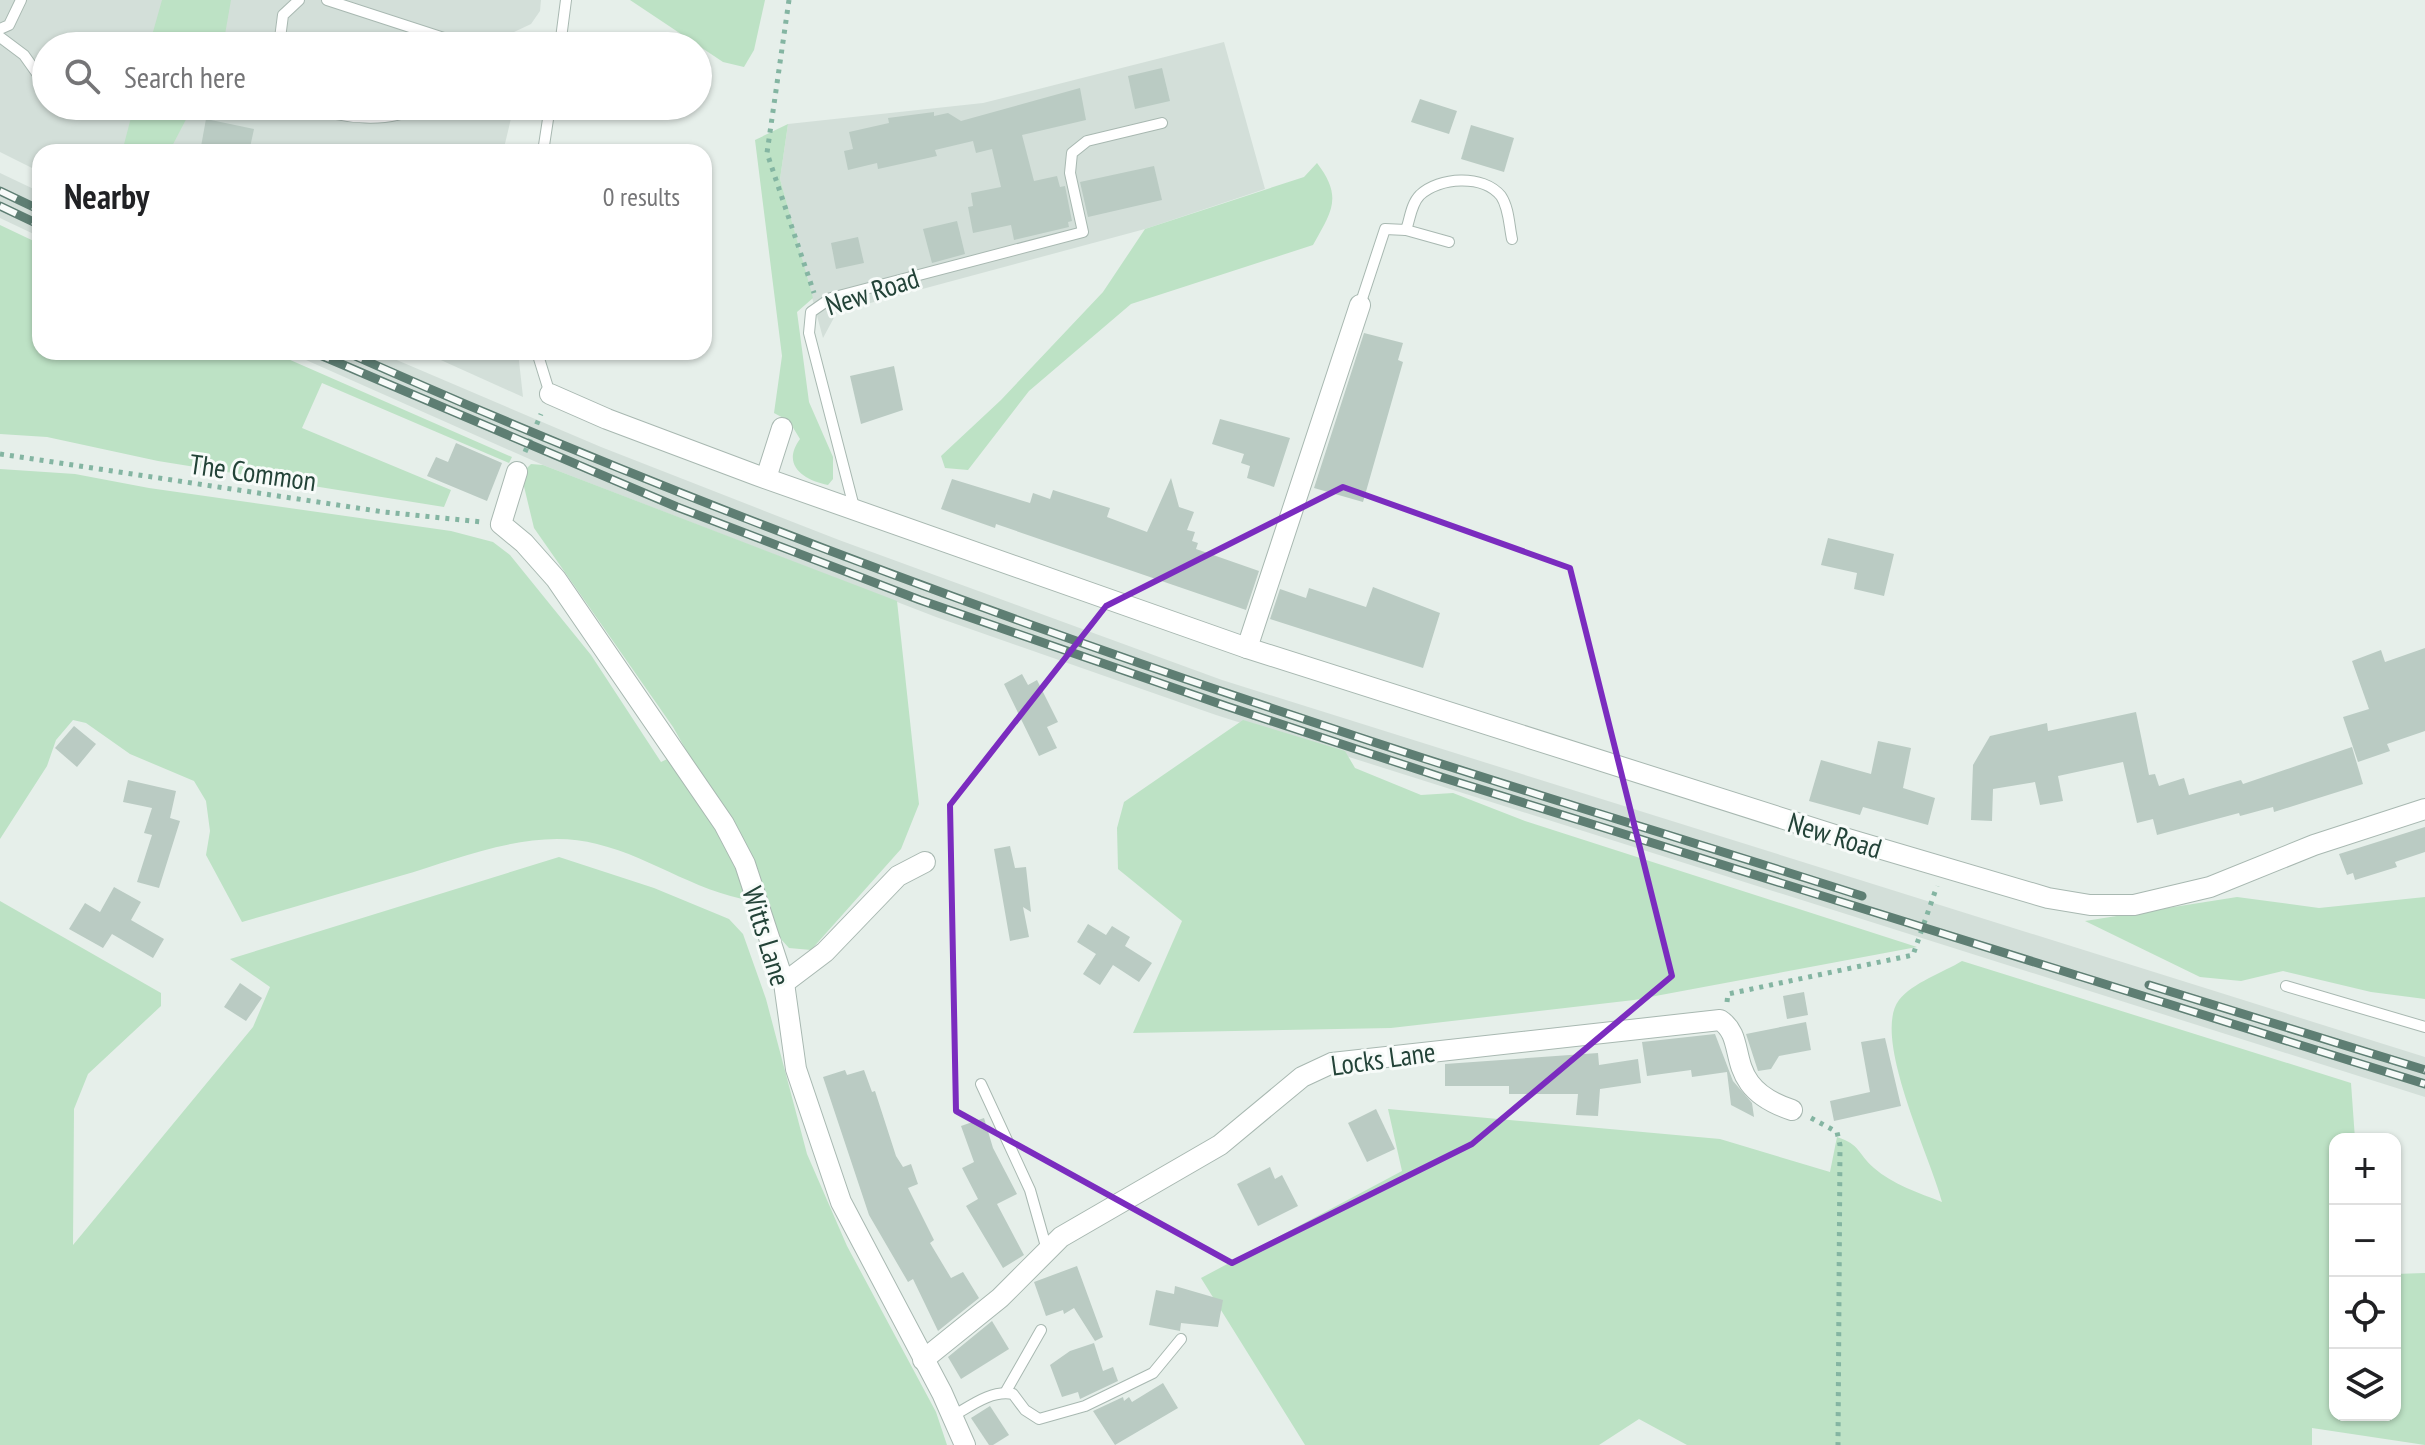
<!DOCTYPE html>
<meta charset="utf-8">
<style>
body{margin:0;font-family:"PT Sans Narrow",sans-serif;background:#f2f2f2;color:#202124}
.controls{position:absolute;right:24px;bottom:24px;display:grid;overflow:hidden;border-radius:16px;box-shadow:0 2px 6px #0004}
.controls button{width:72px;height:72px;display:grid;place-items:center;padding:0;border:0;border-bottom:2px solid #e0e0e0;background:#fff;color:#202124;font:40px sans-serif}
.list{margin:0;padding:0;list-style:none}
h2{display:flex;justify-content:space-between;align-items:center;height:104px;margin:0;padding:0 32px;font-size:34px}
h2 small{font-size:26px;font-weight:400;color:#757577}
.icon{flex:none;width:44px;height:44px;fill:none;stroke:currentColor;stroke-width:2;stroke-linecap:round;stroke-linejoin:round}
.map{position:relative;flex:none;width:2425px;height:1445px;overflow:hidden}
.search{position:absolute;background:#fff;box-shadow:0 2px 6px #0004;left:32px;top:32px;width:680px;height:88px;display:flex;align-items:center;gap:20px;box-sizing:border-box;padding:0 28px;border-radius:44px;color:#757577;font-size:30px}
.panel{position:absolute;background:#fff;box-shadow:0 2px 6px #0004;left:32px;top:144px;width:680px;height:216px;border-radius:24px}
.map>svg:first-child{display:block}
.built{fill:#d3dfd9}
.green{fill:#bde2c5}
.building{fill:#bacbc3}
.lines{fill:none;stroke-linecap:round;stroke-linejoin:round}
.lane-casing{stroke:#a8b8b1;stroke-width:12}
.street-casing{stroke:#a8b8b1;stroke-width:22}
.path{stroke:#84b5a2;stroke-width:5;stroke-dasharray:4 6;stroke-linecap:butt}
.lane{stroke:#fff;stroke-width:10}
.street{stroke:#fff;stroke-width:20}
.rail-casing{stroke:#5e7e73;stroke-width:9}
.rail{stroke:#f7fbf9;stroke-width:6;stroke-dasharray:18;stroke-linecap:butt}
.marked{fill:none;stroke:#7b2cbf;stroke-width:6;stroke-linejoin:round}
.labels{text-anchor:middle;dominant-baseline:central;stroke-width:6;stroke-linejoin:round;paint-order:stroke}
.street-label{font-size:28px;fill:#234338;stroke:#f7fbf9}
</style>
<div class="map">
<svg width="2425" height="1445" viewBox="0 0 2425 1445">
<rect width="100%" height="100%" fill="#e6efea"/>
<g class="built">
<path d="M 0,0 L 541,0 L 540,11 L 531,24 L 514,32 L 513,46 L 46,46 L 46,106 L 514,106 L 503,152 L 40,152 L 40,172 L 0,152 Z"/>
<path d="M 1224,42 L 1265,189 L 1145,229 L 837,312 L 823,338 L 780,179 L 788,124 L 983,103 Z"/>
<path d="M 0,173 L 40,192 L 40,237 L 0,218 Z"/>
<path d="M 288,352 L 378,352 L 601,447 L 839,540 L 1222,680 L 2425,1057 L 2425,1097 L 1216,715 L 936,617 L 543,465 Z"/>
<path d="M 423,352 L 518,352 L 523,397 Z"/>
</g>
<g class="green">
<path d="M 162,0 L 231,0 L 223,46 L 149,46 Z"/>
<path d="M 630,0 L 765,0 L 754,50 L 744,67 L 723,62 Z"/>
<path d="M 134,106 L 193,106 L 169,152 L 122,152 Z"/>
<path d="M 788,124 L 780,179 L 813,298 L 797,312 L 809,402 L 833,457 L 833,479 L 828,485 C 803,480 781,465 800,439 L 789,421 L 774,413 L 782,356 L 755,140 Z"/>
<path d="M 1317,163 C 1343,197 1332,211 1313,245 L 1131,304 L 1029,391 L 968,470 L 945,468 L 941,456 L 1001,400 L 1103,292 L 1145,229 L 1304,177 Z"/>
<path d="M 0,225 L 40,244 L 40,352 L 272,352 L 512,457 L 509,463 L 322,383 L 302,428 L 451,490 L 444,507 L 158,461 L 47,437 L 0,434 Z"/>
<path d="M 531,464 L 543,465 L 897,601 L 919,804 L 901,849 L 811,950 L 789,948 L 779,937 L 764,902 C 702,897 655,858 597,844 C 533,827 461,858 400,876 C 348,891 295,907 242,922 L 206,855 L 210,831 L 206,801 L 194,781 L 130,754 L 86,723 L 73,720 L 56,740 L 47,766 L 0,839 L 0,469 L 75,474 L 149,488 L 451,531 L 493,542 L 510,555 L 591,655 L 661,762 L 686,750 L 673,727 L 534,528 L 521,474 Z"/>
<path d="M 1243,720 L 1345,751 L 1355,768 L 1421,795 L 1453,793 L 1525,821 L 1917,947 L 1634,1000 L 1391,1028 L 1133,1033 L 1182,921 L 1118,869 L 1117,828 L 1124,802 Z"/>
<path d="M 559,857 L 654,888 L 729,919 L 743,934 L 766,999 L 807,1154 L 847,1246 L 936,1412 L 947,1445 L 0,1445 L 0,901 L 161,993 L 161,1006 L 88,1074 L 74,1109 L 73,1245 L 253,1027 L 270,987 L 230,959 Z"/>
<path d="M 2237,897 L 2319,908 L 2425,897 L 2425,999 L 2371,992 L 2283,971 L 2241,981 L 2200,977 L 2085,921 Z"/>
<path d="M 1962,961 L 2351,1083 L 2355,1139 L 2335,1139 L 2335,1415 L 2395,1415 L 2395,1274 L 2425,1273 L 2425,1445 L 2312,1428 L 2312,1445 L 1687,1445 L 1639,1419 L 1599,1445 L 1305,1445 L 1201,1278 L 1402,1171 L 1388,1109 L 1720,1139 L 1830,1172 L 1837,1137 C 1861,1145 1857,1153 1874,1168 C 1892,1184 1919,1193 1942,1202 C 1931,1158 1871,1037 1899,1000 C 1912,983 1944,972 1962,961 Z"/>
</g>
<g class="building">
<path d="M 1162,68 L 1170,101 L 1135,109 L 1128,76 Z"/>
<path d="M 1080,88 L 1086,120 L 1022,135 L 1034,181 L 1057,176 L 1060,187 L 1065,186 L 1072,221 L 1068,222 L 1069,227 L 1014,240 L 1011,225 L 973,233 L 968,207 L 973,206 L 971,193 L 1001,187 L 992,149 L 976,153 L 973,141 L 935,150 L 937,156 L 878,169 L 877,163 L 848,170 L 844,151 L 853,149 L 849,132 L 889,123 L 888,118 L 934,112 L 934,116 L 948,113 L 961,121 Z"/>
<path d="M 1420,99 L 1457,111 L 1449,134 L 1411,122 Z"/>
<path d="M 206,119 L 254,129 L 249,152 L 200,152 Z"/>
<path d="M 1471,125 L 1514,138 L 1504,172 L 1461,159 Z"/>
<path d="M 1154,166 L 1162,200 L 1088,217 L 1080,182 Z"/>
<path d="M 957,221 L 965,254 L 932,263 L 923,229 Z"/>
<path d="M 858,237 L 864,263 L 836,269 L 831,243 Z"/>
<path d="M 1364,333 L 1403,343 L 1398,360 L 1403,362 L 1363,502 L 1314,488 Z"/>
<path d="M 894,366 L 903,410 L 861,424 L 850,376 Z"/>
<path d="M 1220,419 L 1290,438 L 1274,487 L 1247,478 L 1250,466 L 1241,463 L 1244,454 L 1212,444 Z"/>
<path d="M 456,443 L 502,463 L 487,501 L 427,476 L 436,457 L 448,462 Z"/>
<path d="M 1171,478 L 1179,507 L 1194,512 L 1187,530 L 1195,532 L 1192,541 L 1198,543 L 1196,549 L 1259,571 L 1246,610 L 996,524 L 995,528 L 941,509 L 952,479 L 1030,503 L 1033,493 L 1050,499 L 1053,490 L 1110,508 L 1107,517 L 1147,532 Z"/>
<path d="M 1828,538 L 1894,554 L 1884,596 L 1854,589 L 1857,573 L 1821,565 Z"/>
<path d="M 1373,587 L 1440,613 L 1423,668 L 1270,619 L 1280,589 L 1306,598 L 1309,588 L 1366,607 Z"/>
<path d="M 2425,648 L 2425,731 L 2387,744 L 2390,751 L 2358,762 L 2343,717 L 2369,709 L 2352,661 L 2381,650 L 2385,662 Z"/>
<path d="M 1022,674 L 1028,685 L 1037,680 L 1058,722 L 1047,727 L 1057,748 L 1039,756 L 1004,684 Z"/>
<path d="M 2136,712 L 2149,775 L 2155,774 L 2159,786 L 2184,778 L 2189,795 L 2241,780 L 2243,784 L 2352,747 L 2363,784 L 2274,812 L 2273,807 L 2240,816 L 2239,813 L 2157,835 L 2153,819 L 2137,823 L 2123,762 L 2058,776 L 2063,801 L 2040,805 L 2035,782 L 1993,789 L 1992,821 L 1971,820 L 1973,765 L 1990,736 L 2047,723 L 2048,731 Z"/>
<path d="M 74,726 L 96,744 L 77,767 L 55,748 Z"/>
<path d="M 1878,741 L 1911,748 L 1903,788 L 1935,798 L 1928,825 L 1863,807 L 1860,815 L 1809,801 L 1821,760 L 1871,774 Z"/>
<path d="M 128,780 L 176,791 L 170,818 L 180,821 L 159,888 L 137,882 L 152,835 L 144,833 L 152,808 L 123,802 Z"/>
<path d="M 2425,827 L 2425,852 L 2395,862 L 2397,867 L 2355,880 L 2353,873 L 2347,875 L 2339,854 Z"/>
<path d="M 1010,846 L 1015,868 L 1026,867 L 1031,912 L 1023,907 L 1029,937 L 1010,941 L 994,849 Z"/>
<path d="M 114,887 L 141,902 L 131,920 L 164,939 L 153,958 L 112,934 L 103,948 L 69,929 L 85,903 L 100,912 Z"/>
<path d="M 1088,924 L 1106,935 L 1112,926 L 1130,937 L 1125,946 L 1152,963 L 1139,982 L 1113,965 L 1100,985 L 1083,974 L 1096,954 L 1077,942 Z"/>
<path d="M 240,983 L 262,998 L 246,1021 L 224,1007 Z"/>
<path d="M 1804,992 L 1808,1015 L 1787,1019 L 1783,996 Z"/>
<path d="M 1806,1022 L 1811,1050 L 1779,1056 L 1771,1069 L 1758,1071 L 1746,1034 Z"/>
<path d="M 1715,1034 L 1733,1081 L 1752,1103 L 1754,1117 L 1731,1105 L 1727,1072 L 1692,1077 L 1691,1070 L 1647,1076 L 1642,1042 Z"/>
<path d="M 1885,1038 L 1901,1106 L 1834,1121 L 1830,1101 L 1870,1092 L 1861,1042 Z"/>
<path d="M 1598,1053 L 1599,1065 L 1638,1059 L 1641,1083 L 1600,1089 L 1598,1116 L 1576,1115 L 1578,1094 L 1509,1094 L 1509,1086 L 1445,1086 L 1445,1064 Z"/>
<path d="M 845,1070 L 847,1075 L 864,1070 L 872,1092 L 875,1091 L 896,1156 L 903,1167 L 911,1164 L 918,1184 L 908,1188 L 934,1240 L 930,1243 L 951,1278 L 963,1272 L 979,1298 L 938,1331 L 913,1279 L 908,1282 L 869,1215 L 823,1077 Z"/>
<path d="M 1376,1109 L 1395,1149 L 1367,1162 L 1348,1123 Z"/>
<path d="M 984,1118 L 993,1148 L 1017,1194 L 997,1204 L 1024,1255 L 1003,1268 L 966,1206 L 978,1199 L 962,1168 L 974,1162 L 961,1126 Z"/>
<path d="M 1270,1167 L 1275,1179 L 1282,1175 L 1298,1206 L 1258,1226 L 1237,1184 Z"/>
<path d="M 1077,1266 L 1103,1337 L 1095,1341 L 1074,1308 L 1064,1314 L 1063,1310 L 1046,1316 L 1034,1282 Z"/>
<path d="M 1175,1286 L 1223,1300 L 1218,1327 L 1181,1323 L 1180,1331 L 1149,1325 L 1156,1290 L 1174,1294 Z"/>
<path d="M 992,1321 L 1009,1349 L 961,1379 L 948,1357 Z"/>
<path d="M 1094,1343 L 1103,1371 L 1113,1367 L 1118,1381 L 1080,1399 L 1078,1392 L 1062,1397 L 1050,1365 L 1070,1351 Z"/>
<path d="M 1163,1383 L 1178,1408 L 1115,1445 L 1093,1411 L 1123,1397 L 1124,1401 L 1129,1397 L 1132,1402 Z"/>
<path d="M 990,1406 L 1009,1435 L 993,1445 L 989,1445 L 971,1418 Z"/>
</g>
<g class="lines">
<g class="lane-casing">
<g id="lane">
<path d="M 327,0 L 450,40 L 452,46"/>
<path d="M 0,29 L 9,25 L 21,0"/>
<path d="M 0,37 L 24,55 L 46,86"/>
<path d="M 279,46 L 283,15 L 299,0"/>
<path d="M 560,46 L 566,0"/>
<path d="M 309,106 C 343,119 388,124 421,106"/>
<path d="M 543,152 L 550,106"/>
<path d="M 1406,230 L 1449,242"/>
<path d="M 1360,305 L 1385,229 L 1406,230 C 1410,219 1411,204 1420,195 C 1439,177 1483,174 1501,196 C 1509,208 1509,225 1512,239"/>
<path d="M 537,352 L 550,394"/>
<path d="M 854,507 L 809,333 L 811,312 L 831,298 L 1083,232 L 1070,173 L 1072,153 L 1087,141 L 1162,123"/>
<path d="M 2286,986 L 2425,1027"/>
<path d="M 981,1084 L 1030,1190 L 1047,1250"/>
<path d="M 1005,1393 L 1041,1330"/>
<path d="M 953,1416 C 972,1405 991,1390 1013,1394 L 1025,1410 L 1039,1419 L 1085,1406 L 1153,1373 L 1181,1339"/>
</g>
</g>
<g class="street-casing">
<g id="street">
<path d="M 550,394 L 607,419 L 756,475 L 1247,648 L 1841,837 L 2048,898 L 2090,905 L 2134,905 L 2210,887 L 2314,845 L 2425,809"/>
<path d="M 517,472 L 501,524 L 524,543 L 556,579 L 724,824 L 745,864 L 784,983 L 796,1069 L 841,1202 L 942,1393 L 965,1445"/>
<path d="M 766,478 L 782,428"/>
<path d="M 1247,648 L 1360,305"/>
<path d="M 784,983 L 825,952 L 898,876 L 925,862"/>
<path d="M 923,1360 L 1000,1298 L 1061,1237 L 1220,1145 L 1302,1077 L 1332,1063 L 1720,1020 C 1751,1040 1719,1086 1792,1110"/>
</g>
</g>
<g class="path">
<path d="M 789,0 L 767,153 L 814,293"/>
<path d="M 525,452 L 541,414"/>
<path d="M 0,454 L 384,512 L 482,522"/>
<path d="M 1727,1002 L 1728,994 L 1913,955 L 1937,886"/>
<path d="M 1811,1118 L 1837,1132 L 1840,1145 L 1838,1445"/>
</g>
<use href="#lane" class="lane"/>
<use href="#street" class="street"/>
<g class="rail-casing">
<g id="rail">
<path d="M 0,191 L 40,210"/>
<path d="M 0,206 L 40,225"/>
<path d="M 313,352 L 677,507 L 920,600 L 1226,706 L 1441,777 L 2425,1084"/>
<path d="M 346,352 C 669,496 1001,619 1337,730 C 1511,788 1688,840 1862,896"/>
<path d="M 2149,985 L 2425,1070"/>
</g>
</g>
<use href="#rail" class="rail"/>
</g>
<path class="marked" d="M 1343,487 L 1570,568 L 1672,976 L 1472,1144 L 1232,1263 L 956,1111 L 950,805 L 1106,606 Z"/>
<g class="labels">
<g class="street-label">
<text transform="translate(872 291) rotate(-18)">New Road</text>
<text transform="translate(253 472) rotate(8)">The Common</text>
<text transform="translate(1835 835) rotate(17)">New Road</text>
<text transform="translate(767 936) rotate(73)">Witts Lane</text>
<text transform="translate(1383 1058) rotate(-8)">Locks Lane</text>
</g>
</g>
</svg>
<div class="controls">
<button>+</button>
<button>−</button>
<button><svg class="icon" aria-label="locate" viewBox="0 0 24 24"><circle cx="12" cy="12" r="6"/><path d="M12 2v4M12 18v4M2 12h4M18 12h4"/></svg></button>
<button><svg class="icon" aria-label="layers" viewBox="0 0 24 24"><path d="M12 4l9 5-9 5-9-5zM3 14l9 5 9-5"/></svg></button>
</div>
<div class="search"><svg class="icon" aria-label="search" viewBox="0 0 24 24"><circle cx="10" cy="10" r="6"/><path d="M15 15l6 6"/></svg>Search here</div>
<section class="panel">
<h2>Nearby<small>0 results</small></h2>
<ul class="list">
</ul>
</section>
</div>
